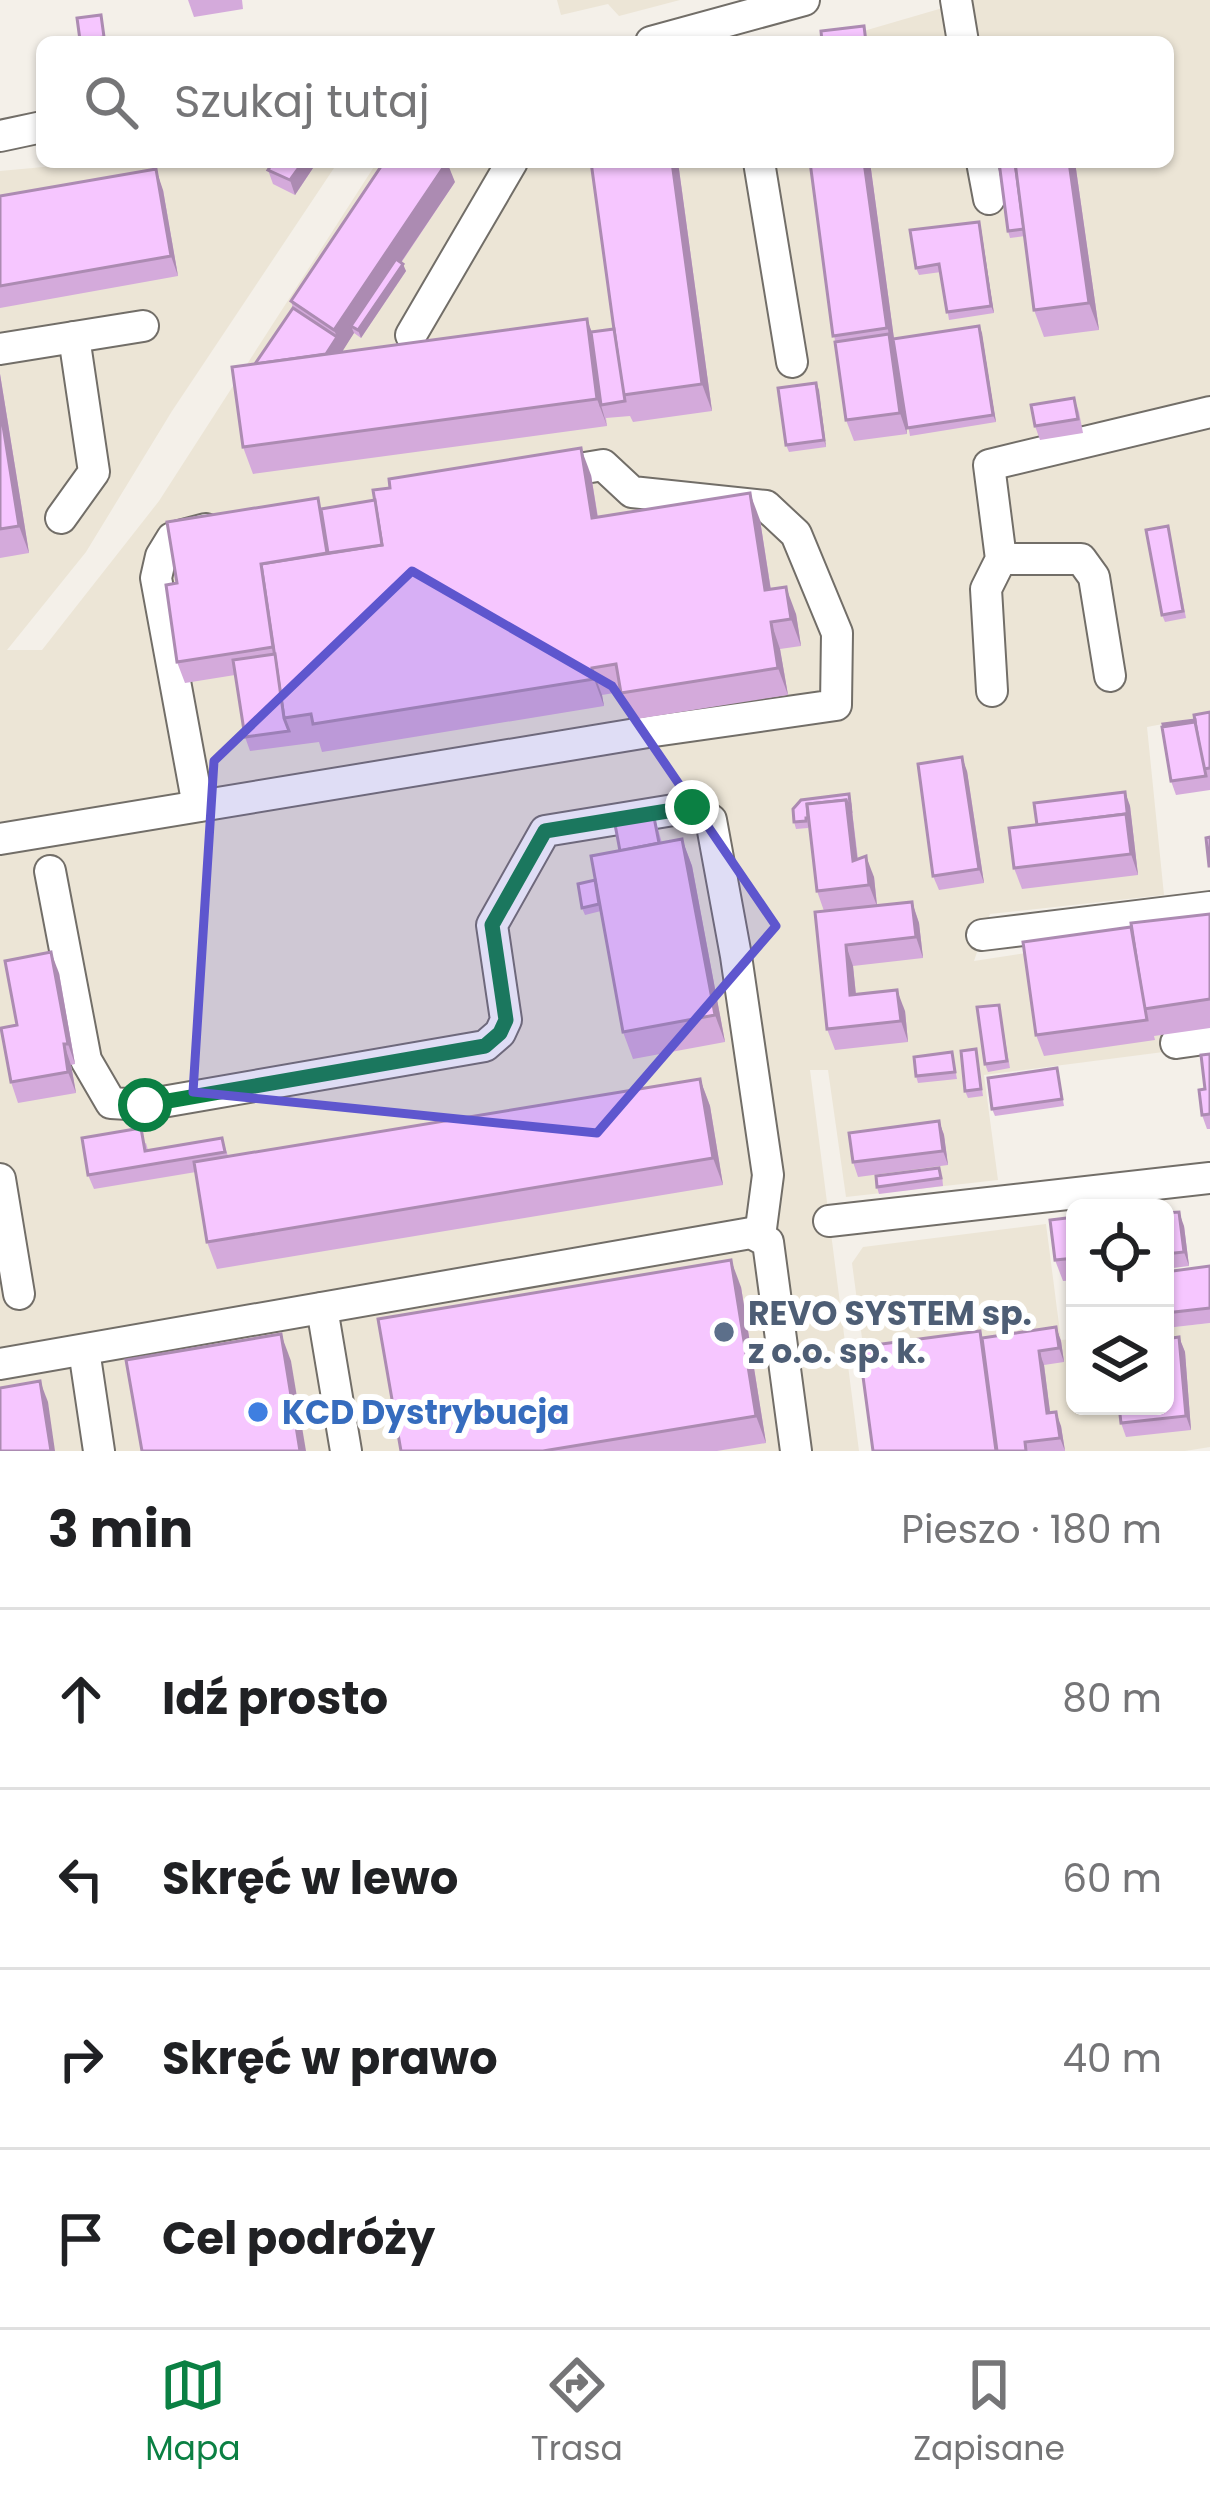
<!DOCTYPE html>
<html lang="pl">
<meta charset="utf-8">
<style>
body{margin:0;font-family:Poppins,sans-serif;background:#f6f6f6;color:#202124}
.controls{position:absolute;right:36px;bottom:36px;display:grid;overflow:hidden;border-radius:18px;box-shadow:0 3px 9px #0004}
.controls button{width:108px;height:108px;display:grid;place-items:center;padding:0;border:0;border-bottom:3px solid #e0e0e0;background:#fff;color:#202124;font:60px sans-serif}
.stop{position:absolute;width:36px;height:36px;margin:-27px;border:9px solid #0b8043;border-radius:50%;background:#fff}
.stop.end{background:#0b8043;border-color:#fff;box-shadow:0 3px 12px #0008}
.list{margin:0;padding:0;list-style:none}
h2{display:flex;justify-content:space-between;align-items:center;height:156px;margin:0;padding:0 48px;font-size:51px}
h2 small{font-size:39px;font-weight:400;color:#757577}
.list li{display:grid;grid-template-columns:78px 1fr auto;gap:36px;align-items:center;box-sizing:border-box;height:180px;padding:0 48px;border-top:3px solid #e0e0e0}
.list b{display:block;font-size:45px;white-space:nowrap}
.list em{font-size:39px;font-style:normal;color:#757577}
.icon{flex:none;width:66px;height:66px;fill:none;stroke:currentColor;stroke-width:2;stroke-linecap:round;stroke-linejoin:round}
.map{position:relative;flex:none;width:1210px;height:1451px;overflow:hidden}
.search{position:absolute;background:#fff;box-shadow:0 3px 9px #0004;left:36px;right:36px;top:36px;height:132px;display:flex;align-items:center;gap:30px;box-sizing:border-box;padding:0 42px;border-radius:18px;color:#757577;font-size:45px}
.sheet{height:876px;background:#fff}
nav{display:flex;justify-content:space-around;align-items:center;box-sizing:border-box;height:168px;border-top:3px solid #e0e0e0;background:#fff;font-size:33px;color:#757577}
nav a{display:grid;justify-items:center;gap:6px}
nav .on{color:#0b8043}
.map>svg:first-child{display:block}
.built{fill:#ece5d6}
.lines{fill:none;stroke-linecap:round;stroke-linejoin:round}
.minor-casing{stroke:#726e68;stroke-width:34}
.minor{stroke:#fff;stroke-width:30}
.wall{fill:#d4aadb}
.shaded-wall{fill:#ac8bb2}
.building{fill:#f6c6ff;stroke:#ac8bb2;stroke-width:3}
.route{stroke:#0b8043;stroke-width:15}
.marked{fill:#5e56ce;fill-opacity:0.2;stroke:#5e56ce;stroke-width:9;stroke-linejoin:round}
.service-dot{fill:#5c6f8a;stroke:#fff;stroke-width:4.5}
.shop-dot{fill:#3f7fe0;stroke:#fff;stroke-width:4.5}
.labels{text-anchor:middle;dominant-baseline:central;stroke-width:12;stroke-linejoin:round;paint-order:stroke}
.service-label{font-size:33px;font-weight:bold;fill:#4e5e75;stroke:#fff;text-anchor:start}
.shop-label{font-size:33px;font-weight:bold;fill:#366cbe;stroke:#fff;text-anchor:start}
</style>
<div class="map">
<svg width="1210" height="1451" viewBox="0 0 1210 1451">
<rect width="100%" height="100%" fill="#f4f0e9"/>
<g class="built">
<path d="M 557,0 L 680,0 L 619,16 L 608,4 L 561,15 Z"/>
<path d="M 970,0 L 1210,0 L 1210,715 L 1147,727 L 1164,895 L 990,914 L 974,961 L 1210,925 L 1210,1046 L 984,1075 L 998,1180 L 846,1197 L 828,1070 L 810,1070 L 859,1451 L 0,1451 L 0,171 L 97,162 L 338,162 L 172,411 L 86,552 L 7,650 L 42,650 L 159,501 L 377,162 L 1168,162 L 1168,42 L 826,42 Z"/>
<path d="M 1046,1224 L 1061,1340 L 1075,1339 L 1075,1406 L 1165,1406 L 1165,1328 L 1210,1323 L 1210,1447 L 1185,1451 L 877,1451 L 852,1263 L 863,1247 Z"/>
</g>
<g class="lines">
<g class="minor-casing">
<g id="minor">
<path d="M 956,0 L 963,42"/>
<path d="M 651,42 L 804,0"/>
<path d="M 0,136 L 42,127"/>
<path d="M 759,162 L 792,362"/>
<path d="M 982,162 L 989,199"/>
<path d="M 411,335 L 512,162"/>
<path d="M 0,349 L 143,326"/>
<path d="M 61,518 L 94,472 L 74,337"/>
<path d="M 1001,559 L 1081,559 L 1094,577 L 1110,676"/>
<path d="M 992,691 L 986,589 L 1001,559 L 989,465 L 1210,412"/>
<path d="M 198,806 L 156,578 L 161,556 L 172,538 L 206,529"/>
<path d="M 0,839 L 654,731 L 836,705 L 837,633 L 796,534 L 766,506 L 632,492 L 603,465 L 549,474"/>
<path d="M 50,871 L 86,1060 L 111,1103 L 145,1105 L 485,1046 L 500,1033 L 506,1020 L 492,925 L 545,831 L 692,807 L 711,820 L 736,956 L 768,1175 L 760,1236"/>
<path d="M 982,935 L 1210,907"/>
<path d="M 1176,1043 L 1210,1038"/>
<path d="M 0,1179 L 19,1294"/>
<path d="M 829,1221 L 1210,1178"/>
<path d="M 322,1308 L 346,1451"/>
<path d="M 84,1350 L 99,1451"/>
<path d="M 0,1364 L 751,1233 L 768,1242 L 796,1451"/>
</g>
</g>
<use href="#minor" class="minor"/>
</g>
<g class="wall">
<path d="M 188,0 L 242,0 L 243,9 L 194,17 Z"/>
<path d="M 101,15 L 106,42 L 80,42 L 77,18 Z"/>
<path d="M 273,162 L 317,162 L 295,195 L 273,184 L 268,170 Z"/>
<path d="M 591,162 L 678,162 L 712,411 L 633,422 L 630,416 L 606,418 L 607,426 L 253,474 L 243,447 L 293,308 L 291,301 L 455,182 L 401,263 L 406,271 L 361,338 L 354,333 L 341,352 L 614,329 Z"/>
<path d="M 810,162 L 870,162 L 894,339 L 979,326 L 996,422 L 910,436 L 902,392 L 907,434 L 854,441 L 846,420 Z"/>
<path d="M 1075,162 L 1099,330 L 1044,337 L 1034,310 L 1025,236 L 1010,238 L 1008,231 Z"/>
<path d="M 163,190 L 178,276 L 0,308 L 0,196 Z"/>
<path d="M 979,222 L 994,313 L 949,320 L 941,272 L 919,275 L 916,268 Z"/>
<path d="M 0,374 L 29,553 L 0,558 Z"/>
<path d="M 816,383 L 826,447 L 789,452 L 786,445 Z"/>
<path d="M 1074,398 L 1079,412 L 1083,433 L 1040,440 L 1035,426 Z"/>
<path d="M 591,475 L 598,517 L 760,520 L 771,590 L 796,614 L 801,646 L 780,649 L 788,695 L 630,720 L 620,692 L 602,695 L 604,706 L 322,752 L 319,742 L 250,751 L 245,737 L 235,675 L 185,683 L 177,662 L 177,583 L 322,509 Z"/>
<path d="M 1170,533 L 1186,618 L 1165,622 L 1162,615 Z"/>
<path d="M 1210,712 L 1210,790 L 1176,795 L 1171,781 L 1195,720 Z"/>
<path d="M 967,771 L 984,883 L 939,890 L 933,876 Z"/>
<path d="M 1125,792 L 1130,806 L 1138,875 L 1022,889 L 1014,868 L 1037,825 Z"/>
<path d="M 849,794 L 851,802 L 858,859 L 874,877 L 877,905 L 912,902 L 919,923 L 923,958 L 853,966 L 856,994 L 905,1011 L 908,1042 L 835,1050 L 827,1029 L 824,911 L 817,891 L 809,825 L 808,828 L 796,829 L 794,822 Z"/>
<path d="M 653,812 L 662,843 L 682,839 L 692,866 L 725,1042 L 633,1059 L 623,1032 L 601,911 L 585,915 L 582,908 L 595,880 Z"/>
<path d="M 1210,914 L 1210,1028 L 1154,1036 L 1155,1040 L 1044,1056 L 1036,1035 L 1131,927 Z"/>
<path d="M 59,973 L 75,1064 L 71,1065 L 76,1093 L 18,1103 L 11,1082 L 17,1025 Z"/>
<path d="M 999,1005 L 1010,1068 L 988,1072 L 985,1064 Z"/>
<path d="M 976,1049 L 983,1096 L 968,1098 L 965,1091 Z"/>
<path d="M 952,1052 L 957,1079 L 918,1083 L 916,1076 Z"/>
<path d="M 1210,1054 L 1210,1129 L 1207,1129 L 1202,1115 Z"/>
<path d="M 1057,1068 L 1064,1106 L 995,1116 L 992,1109 Z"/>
<path d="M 700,1079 L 710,1106 L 723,1185 L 217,1269 L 207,1242 L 196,1172 L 94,1189 L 88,1175 L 146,1143 L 148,1150 L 222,1138 L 228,1156 Z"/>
<path d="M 939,1121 L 944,1135 L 948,1165 L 858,1177 L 853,1162 Z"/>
<path d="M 942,1175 L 943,1186 L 879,1194 L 877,1187 Z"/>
<path d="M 1165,1213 L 1184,1226 L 1189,1266 L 1165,1269 Z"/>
<path d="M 1075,1217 L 1075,1280 L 1063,1281 L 1055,1260 Z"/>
<path d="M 1210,1266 L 1210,1323 L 1166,1328 L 1165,1272 Z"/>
<path d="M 741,1287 L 766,1443 L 717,1451 L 401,1451 Z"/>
<path d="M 1056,1327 L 1061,1341 L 1064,1362 L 1044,1365 L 1050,1413 L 1061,1426 L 1065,1451 L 873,1451 L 980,1331 L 982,1338 Z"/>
<path d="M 1179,1337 L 1185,1352 L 1191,1430 L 1126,1437 L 1121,1423 L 1165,1406 Z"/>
</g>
<g class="shaded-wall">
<path d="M 303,162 L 317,162 L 295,195 L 290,180 Z"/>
<path d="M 447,162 L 455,182 L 356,329 L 351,326 L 354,333 L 322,384 L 317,370 L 337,337 L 334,330 Z"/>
<path d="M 672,162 L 678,162 L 712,411 L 702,384 Z"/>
<path d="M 864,162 L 870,162 L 907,434 L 900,413 Z"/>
<path d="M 1069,162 L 1075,162 L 1099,330 L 1089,303 Z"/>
<path d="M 156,169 L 163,190 L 178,276 L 171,256 Z"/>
<path d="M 979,222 L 981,229 L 994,313 L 991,306 Z"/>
<path d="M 403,264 L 406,271 L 361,338 L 358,330 Z"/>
<path d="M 587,319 L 597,346 L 601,405 L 607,426 L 597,399 Z"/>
<path d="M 979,326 L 982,333 L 996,422 L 993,415 Z"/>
<path d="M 0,374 L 29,553 L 19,526 L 0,407 Z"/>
<path d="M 816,383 L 819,390 L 826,447 L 824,440 Z"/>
<path d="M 581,448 L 591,475 L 602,545 L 592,518 Z"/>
<path d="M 750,493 L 760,520 L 775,617 L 765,590 Z"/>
<path d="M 786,587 L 796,614 L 801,646 L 791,619 Z"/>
<path d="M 771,622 L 780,649 L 788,695 L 778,668 Z"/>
<path d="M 592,668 L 602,695 L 604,706 L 594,679 Z"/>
<path d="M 962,757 L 967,771 L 984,883 L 979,869 Z"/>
<path d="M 1125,792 L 1130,806 L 1138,875 L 1131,854 Z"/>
<path d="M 849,794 L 851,802 L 860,882 L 853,861 L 846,800 Z"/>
<path d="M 682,839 L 692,866 L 725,1042 L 715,1015 Z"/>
<path d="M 866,856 L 874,877 L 877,906 L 869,885 Z"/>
<path d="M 912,902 L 919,923 L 923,958 L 916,937 Z"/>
<path d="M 846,945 L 853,966 L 858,1016 L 850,995 Z"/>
<path d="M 51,952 L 59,973 L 75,1064 L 68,1044 Z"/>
<path d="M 897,990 L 905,1011 L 908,1042 L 901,1021 Z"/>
<path d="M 64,1044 L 71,1065 L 76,1093 L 68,1072 Z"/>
<path d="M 700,1079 L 710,1106 L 723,1185 L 713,1158 Z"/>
<path d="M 939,1121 L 944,1135 L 948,1165 L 943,1151 Z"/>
<path d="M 1179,1212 L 1184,1226 L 1189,1266 L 1184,1252 Z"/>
<path d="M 731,1260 L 741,1287 L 766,1443 L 756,1416 Z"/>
<path d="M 1056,1327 L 1061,1341 L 1064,1362 L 1059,1348 Z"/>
<path d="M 281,1334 L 291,1361 L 306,1451 L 300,1451 Z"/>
<path d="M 1179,1337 L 1185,1352 L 1191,1430 L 1186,1416 Z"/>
<path d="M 1039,1351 L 1044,1365 L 1052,1427 L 1047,1413 Z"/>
<path d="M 40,1381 L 48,1402 L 55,1451 L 51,1451 Z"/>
<path d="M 1056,1412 L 1061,1426 L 1065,1451 L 1060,1438 Z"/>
</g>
<g class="building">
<path d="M 101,15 L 104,37 L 80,40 L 77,18 Z"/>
<path d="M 864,26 L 866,42 L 822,42 L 821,31 Z"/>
<path d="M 273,162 L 303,162 L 290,180 L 268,170 Z"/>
<path d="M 384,162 L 447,162 L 334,330 L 291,301 Z"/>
<path d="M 591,162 L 672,162 L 702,384 L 623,395 Z"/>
<path d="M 810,162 L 864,162 L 887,328 L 833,336 Z"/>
<path d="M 999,162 L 1015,162 L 1024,229 L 1008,231 Z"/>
<path d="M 1015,162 L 1069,162 L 1089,303 L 1034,310 Z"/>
<path d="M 156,169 L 171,256 L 0,286 L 0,196 Z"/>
<path d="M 979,222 L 991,306 L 947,312 L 939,264 L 916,268 L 910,230 Z"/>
<path d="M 396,259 L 403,264 L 358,330 L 351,326 Z"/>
<path d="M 293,308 L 337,337 L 326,354 L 255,364 Z"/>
<path d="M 587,319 L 597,399 L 243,447 L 232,367 Z"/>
<path d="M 979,326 L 993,415 L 907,428 L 893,339 Z"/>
<path d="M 614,329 L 625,401 L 601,405 L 591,332 Z"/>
<path d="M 889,334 L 900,413 L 846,420 L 835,342 Z"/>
<path d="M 816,383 L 824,440 L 786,445 L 778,388 Z"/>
<path d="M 1074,398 L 1078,419 L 1035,426 L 1031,405 Z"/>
<path d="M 0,407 L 19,526 L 0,529 Z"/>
<path d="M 581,448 L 592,518 L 750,493 L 765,590 L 786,587 L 791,619 L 771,622 L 778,668 L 621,693 L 616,664 L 592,668 L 594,679 L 313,724 L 311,714 L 284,718 L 261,564 L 382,545 L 373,490 L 390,488 L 389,479 Z"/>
<path d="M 318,498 L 327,553 L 261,564 L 273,647 L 177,662 L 166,585 L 177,583 L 167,522 Z"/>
<path d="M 375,500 L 382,545 L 328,553 L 321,509 Z"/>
<path d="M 1168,526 L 1183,611 L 1162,615 L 1146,530 Z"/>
<path d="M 275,654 L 284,718 L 289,731 L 245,737 L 233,660 Z"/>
<path d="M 1210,712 L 1210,768 L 1203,769 L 1194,715 Z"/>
<path d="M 1195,720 L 1195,722 L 1164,727 L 1163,724 Z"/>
<path d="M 1195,722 L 1206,776 L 1171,781 L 1162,727 Z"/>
<path d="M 962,757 L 979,869 L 933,876 L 918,764 Z"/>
<path d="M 1125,792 L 1128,821 L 1126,814 L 1037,825 L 1034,803 Z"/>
<path d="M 849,794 L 851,813 L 846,800 L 807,804 L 808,818 L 806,818 L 806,821 L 794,822 L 793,809 L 801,800 Z"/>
<path d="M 846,800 L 853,861 L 866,856 L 869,885 L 817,891 L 807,804 Z"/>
<path d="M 653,812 L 659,843 L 620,851 L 614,819 Z"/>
<path d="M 1126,814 L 1131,854 L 1014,868 L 1009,828 Z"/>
<path d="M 1210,837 L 1210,866 L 1209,866 L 1206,838 Z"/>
<path d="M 682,839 L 715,1015 L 623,1032 L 591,856 Z"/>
<path d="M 595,880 L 599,904 L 582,908 L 578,884 Z"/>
<path d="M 912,902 L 916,937 L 846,945 L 850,995 L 897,990 L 901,1021 L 827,1029 L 815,912 Z"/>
<path d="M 1210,914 L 1210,999 L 1144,1009 L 1131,923 Z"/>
<path d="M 1131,927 L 1147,1020 L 1036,1035 L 1023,942 Z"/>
<path d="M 51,952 L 68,1044 L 64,1044 L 68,1072 L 11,1082 L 1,1028 L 17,1025 L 5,961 Z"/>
<path d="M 999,1005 L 1007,1061 L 985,1064 L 977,1007 Z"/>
<path d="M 976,1049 L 981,1089 L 965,1091 L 961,1051 Z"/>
<path d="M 952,1052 L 955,1072 L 916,1076 L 914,1057 Z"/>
<path d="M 1210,1054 L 1210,1114 L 1202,1115 L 1199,1090 L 1205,1089 L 1201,1055 Z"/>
<path d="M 1057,1068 L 1062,1099 L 992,1109 L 988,1078 Z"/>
<path d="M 700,1079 L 713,1158 L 207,1242 L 194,1162 Z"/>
<path d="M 939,1121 L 943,1151 L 853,1162 L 849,1133 Z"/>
<path d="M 141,1128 L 145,1151 L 222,1138 L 225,1152 L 88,1175 L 82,1138 Z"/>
<path d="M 939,1168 L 941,1178 L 877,1187 L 876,1176 Z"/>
<path d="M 1179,1212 L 1184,1252 L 1165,1254 L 1165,1213 Z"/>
<path d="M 1075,1217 L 1075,1258 L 1055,1260 L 1050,1220 Z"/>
<path d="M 731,1260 L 756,1416 L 543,1451 L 401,1451 L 378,1319 Z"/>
<path d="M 1210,1266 L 1210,1308 L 1165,1313 L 1165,1272 Z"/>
<path d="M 1056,1327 L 1059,1348 L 1039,1351 L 1047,1413 L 1056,1412 L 1060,1438 L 1025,1442 L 1026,1451 L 997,1451 L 982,1338 Z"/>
<path d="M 980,1331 L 996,1451 L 873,1451 L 859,1347 Z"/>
<path d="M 281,1334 L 300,1451 L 142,1451 L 126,1360 Z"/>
<path d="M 1179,1337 L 1186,1416 L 1121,1423 L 1119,1406 L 1165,1406 L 1165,1339 Z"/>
<path d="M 40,1381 L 51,1451 L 0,1451 L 0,1388 Z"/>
</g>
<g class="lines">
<path class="route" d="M 145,1105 L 485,1046 L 500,1033 L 506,1020 L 492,925 L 545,831 L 692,807"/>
</g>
<path class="marked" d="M 412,571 L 612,686 L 776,926 L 597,1133 L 193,1092 L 214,761 Z"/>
<circle class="service-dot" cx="724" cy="1332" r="12"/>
<circle class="shop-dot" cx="258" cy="1412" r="12"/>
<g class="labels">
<g class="service-label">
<text x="748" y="1313">REVO SYSTEM sp.<tspan x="748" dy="38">z o.o. sp. k.</tspan></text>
</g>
<g class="shop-label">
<text x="282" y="1412">KCD Dystrybucja</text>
</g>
</g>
</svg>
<div class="controls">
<button><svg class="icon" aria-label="locate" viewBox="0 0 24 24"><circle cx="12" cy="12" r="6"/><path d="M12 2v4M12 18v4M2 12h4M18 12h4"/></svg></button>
<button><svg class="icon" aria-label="layers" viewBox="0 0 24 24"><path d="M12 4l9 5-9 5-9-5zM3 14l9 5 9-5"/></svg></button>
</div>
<div class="stop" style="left:145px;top:1105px"></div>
<div class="stop end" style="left:692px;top:807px"></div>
<div class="search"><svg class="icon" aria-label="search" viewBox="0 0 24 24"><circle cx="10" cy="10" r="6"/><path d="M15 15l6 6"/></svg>Szukaj tutaj</div>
</div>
<section class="sheet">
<h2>3 min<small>Pieszo · 180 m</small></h2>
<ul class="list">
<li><svg class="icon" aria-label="ahead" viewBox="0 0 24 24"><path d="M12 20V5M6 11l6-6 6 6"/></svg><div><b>Idź prosto</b></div><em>80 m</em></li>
<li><svg class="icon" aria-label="left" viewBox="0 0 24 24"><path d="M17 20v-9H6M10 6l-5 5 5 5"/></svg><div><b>Skręć w lewo</b></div><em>60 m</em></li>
<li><svg class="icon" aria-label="right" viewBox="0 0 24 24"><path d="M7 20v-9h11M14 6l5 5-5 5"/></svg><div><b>Skręć w prawo</b></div><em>40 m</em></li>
<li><svg class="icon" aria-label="arrive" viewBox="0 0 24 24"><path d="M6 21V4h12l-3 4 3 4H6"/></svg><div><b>Cel podróży</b></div></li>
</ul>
</section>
<nav>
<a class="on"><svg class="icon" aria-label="map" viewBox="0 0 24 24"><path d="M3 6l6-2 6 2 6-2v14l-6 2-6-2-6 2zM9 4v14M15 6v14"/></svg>Mapa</a>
<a><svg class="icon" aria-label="directions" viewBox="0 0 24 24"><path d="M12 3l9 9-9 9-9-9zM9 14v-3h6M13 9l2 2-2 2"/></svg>Trasa</a>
<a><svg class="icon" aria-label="saved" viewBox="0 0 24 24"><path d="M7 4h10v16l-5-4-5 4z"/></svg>Zapisane</a>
</nav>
